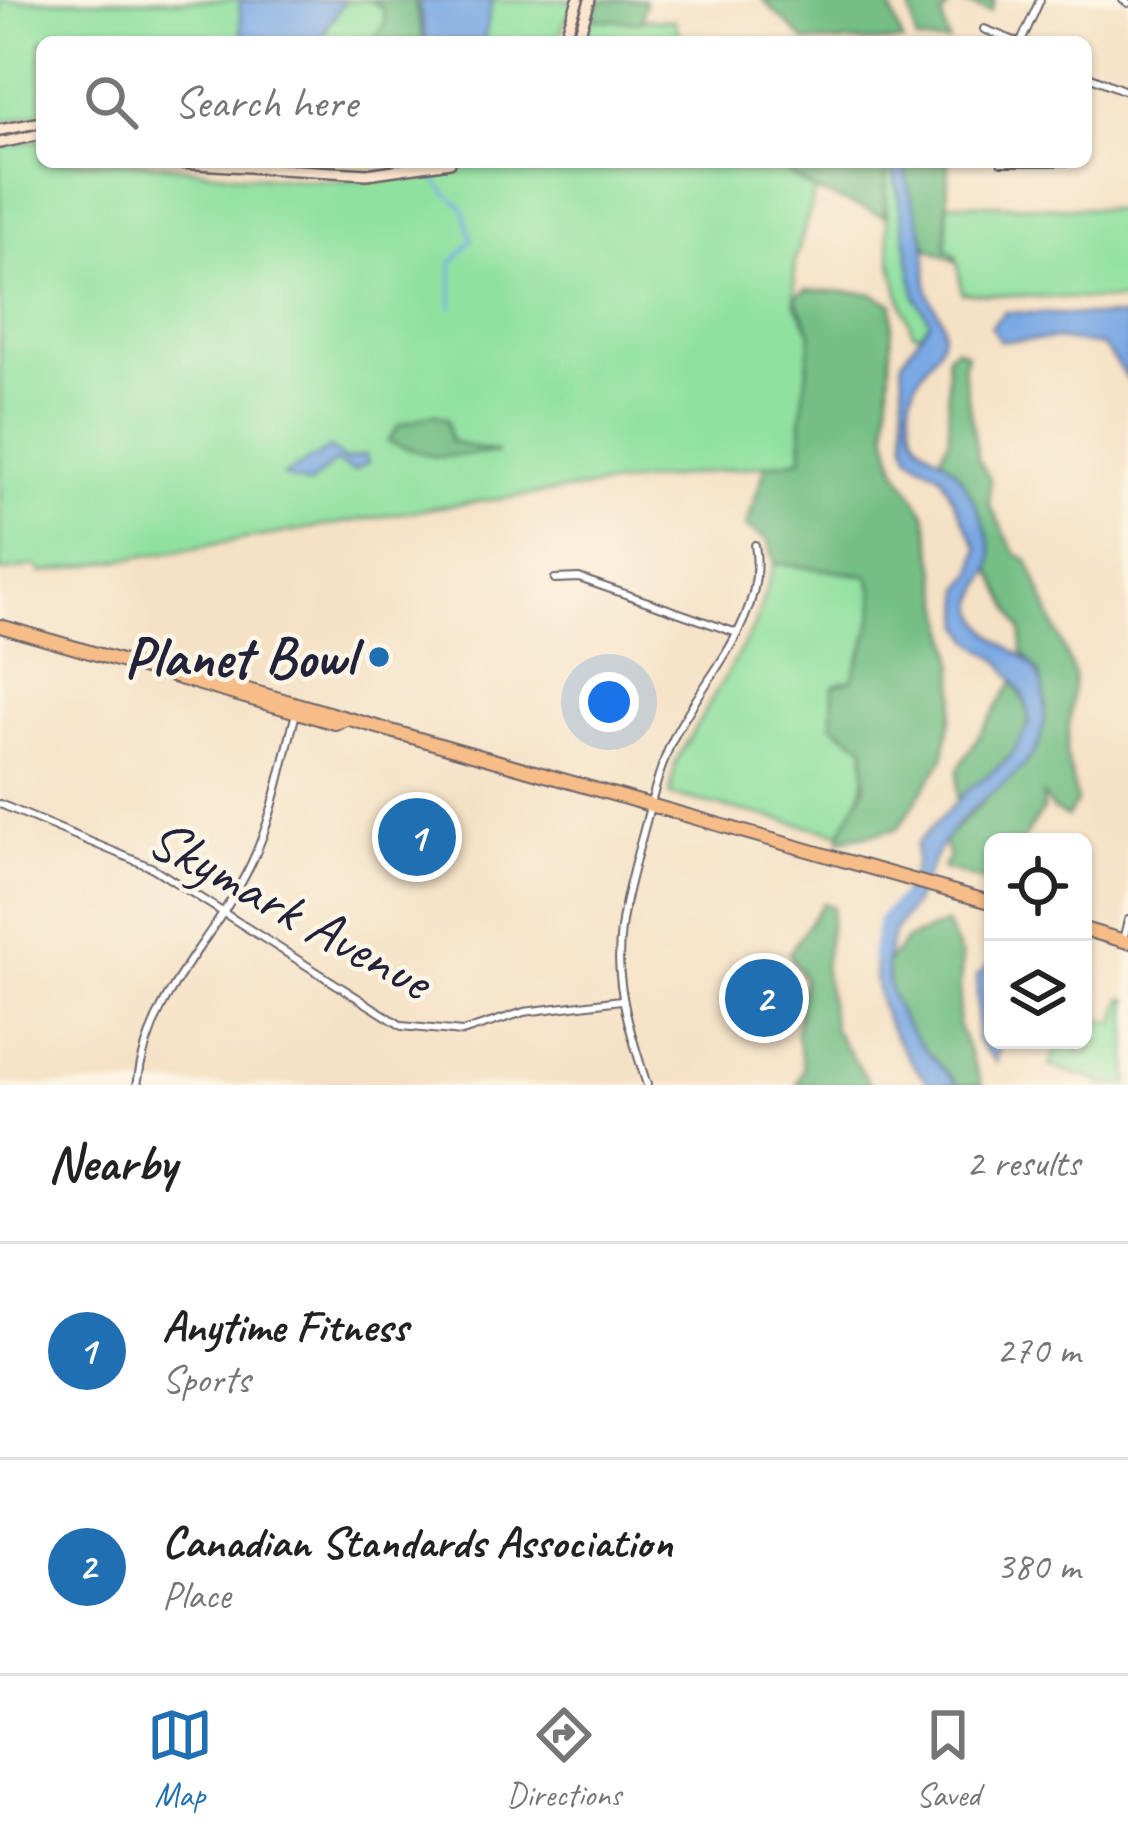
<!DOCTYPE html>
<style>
body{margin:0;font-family:Caveat,sans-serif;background:#f6f6f6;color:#222}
.controls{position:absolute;right:36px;bottom:36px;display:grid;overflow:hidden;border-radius:18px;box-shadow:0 3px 9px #0004}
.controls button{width:108px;height:108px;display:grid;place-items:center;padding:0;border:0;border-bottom:3px solid #e0e0e0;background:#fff;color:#222;font:60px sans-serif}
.you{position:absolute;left:609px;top:702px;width:42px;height:42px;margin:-30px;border:9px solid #fff;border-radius:50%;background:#1a73e8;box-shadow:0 0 0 18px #1a73e833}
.badge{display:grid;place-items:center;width:78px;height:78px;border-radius:50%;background:#1f6fb2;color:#fff;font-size:39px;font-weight:700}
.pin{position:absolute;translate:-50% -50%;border:6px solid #fff;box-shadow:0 3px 12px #0006}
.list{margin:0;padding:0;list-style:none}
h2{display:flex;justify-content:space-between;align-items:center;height:156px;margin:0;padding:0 48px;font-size:51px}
h2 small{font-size:39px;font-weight:400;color:#767676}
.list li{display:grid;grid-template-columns:78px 1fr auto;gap:36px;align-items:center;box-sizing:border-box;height:216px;padding:0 48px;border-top:3px solid #e0e0e0}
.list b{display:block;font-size:45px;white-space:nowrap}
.list p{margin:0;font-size:39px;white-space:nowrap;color:#767676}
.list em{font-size:39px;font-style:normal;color:#767676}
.icon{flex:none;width:66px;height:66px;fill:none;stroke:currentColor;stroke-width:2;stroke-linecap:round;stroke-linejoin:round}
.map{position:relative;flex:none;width:1128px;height:1085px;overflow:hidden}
.search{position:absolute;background:#fff;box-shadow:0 3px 9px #0004;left:36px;right:36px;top:36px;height:132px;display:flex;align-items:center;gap:30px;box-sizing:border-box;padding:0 42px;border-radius:18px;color:#767676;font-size:45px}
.sheet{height:588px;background:#fff}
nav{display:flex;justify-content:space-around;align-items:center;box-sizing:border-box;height:168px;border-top:3px solid #e0e0e0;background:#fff;font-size:33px;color:#767676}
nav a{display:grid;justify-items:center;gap:6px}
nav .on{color:#1f6fb2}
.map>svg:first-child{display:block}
.green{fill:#90e1a0;stroke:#59826e;stroke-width:3}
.forest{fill:#74bf86;stroke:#4b7060;stroke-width:3}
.water{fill:#7aa9e4;stroke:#4e6690;stroke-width:3}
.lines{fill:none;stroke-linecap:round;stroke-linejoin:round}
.stream{stroke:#7aa9e4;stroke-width:3}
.river{stroke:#7aa9e4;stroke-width:10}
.street-casing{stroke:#6c656b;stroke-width:10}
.secondary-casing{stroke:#6c656b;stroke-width:14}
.primary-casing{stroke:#6c656b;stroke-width:16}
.street{stroke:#fff;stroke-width:6}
.secondary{stroke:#fce5cf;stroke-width:9}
.primary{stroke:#f7bd88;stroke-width:12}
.poi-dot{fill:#1f6fb2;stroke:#fcf5e5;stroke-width:4.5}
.labels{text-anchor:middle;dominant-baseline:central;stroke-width:9;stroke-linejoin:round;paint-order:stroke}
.poi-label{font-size:57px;font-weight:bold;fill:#22223b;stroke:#fcf5e5;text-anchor:end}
.street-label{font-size:57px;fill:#22223b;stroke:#fcf5e5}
</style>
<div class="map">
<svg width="1128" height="1085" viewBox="0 0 1128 1085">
<rect width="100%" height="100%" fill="#fcf5e5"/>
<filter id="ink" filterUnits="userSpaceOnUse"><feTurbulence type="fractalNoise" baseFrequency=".00833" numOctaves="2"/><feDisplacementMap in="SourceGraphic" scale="24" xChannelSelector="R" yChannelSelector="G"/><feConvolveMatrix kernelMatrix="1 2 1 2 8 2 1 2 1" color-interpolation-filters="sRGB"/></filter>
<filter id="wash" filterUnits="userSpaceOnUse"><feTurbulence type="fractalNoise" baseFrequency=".004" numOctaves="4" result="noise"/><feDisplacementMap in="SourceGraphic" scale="48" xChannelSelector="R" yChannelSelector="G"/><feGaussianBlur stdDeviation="2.7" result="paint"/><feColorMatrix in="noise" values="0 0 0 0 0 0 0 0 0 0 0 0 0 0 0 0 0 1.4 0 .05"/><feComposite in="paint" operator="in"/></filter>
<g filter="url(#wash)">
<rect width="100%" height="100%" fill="#f5e1c5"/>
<g class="green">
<path d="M 0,0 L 601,0 L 599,10 L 568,15 L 557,42 L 42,42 L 42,112 L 0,123 Z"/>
<path d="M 589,19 L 674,20 L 682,42 L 581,42 Z"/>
<path d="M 42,139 L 42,162 C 73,162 105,159 136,162 C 233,173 366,198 460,162 L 771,162 L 815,191 L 794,265 L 795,303 L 811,333 L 802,460 L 438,507 L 42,573 L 37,566 L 0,572 L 0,147 Z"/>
<path d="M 887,162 L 892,162 L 916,297 L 930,321 L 926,334 L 913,332 C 889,275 884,224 887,162 Z"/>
<path d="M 948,203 L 1128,210 L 1128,301 L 962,293 L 956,256 L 946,251 Z"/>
<path d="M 775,563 L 868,576 C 883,611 864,645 852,680 L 842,681 L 838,730 L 865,746 C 869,781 860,804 840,833 L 670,795 L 676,761 L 754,627 Z"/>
<path d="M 1123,998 L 1128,999 L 1128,1085 L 1101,1085 L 1098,1080 L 1049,1066 L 1060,1040 L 1078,1040 L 1077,1050 L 1089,1053 L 1092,1041 L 1083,1038 L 1083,1015 L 1115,1024 Z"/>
</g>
<g class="forest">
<path d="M 370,0 L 414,0 L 424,42 L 372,42 L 385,23 L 383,8 Z"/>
<path d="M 601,0 L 645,0 L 641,22 L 592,19 Z"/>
<path d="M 763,0 L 888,0 L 903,42 L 806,42 Z"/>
<path d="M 909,0 L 995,0 L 991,12 L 953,1 L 942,16 L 949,42 L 917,42 Z"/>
<path d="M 771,162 L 887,162 L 885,216 L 815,191 Z"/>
<path d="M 905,162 L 948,162 L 946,250 L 956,256 L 955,261 L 928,249 L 906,184 Z"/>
<path d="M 806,290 L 870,293 L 893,304 L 887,431 L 896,468 L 926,515 L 955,664 L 955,698 L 943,759 L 898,829 L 840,840 L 840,833 L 865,787 L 865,746 L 832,724 L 833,686 L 852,679 C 864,645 884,610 868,575 L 775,563 L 768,540 L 746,527 L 766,465 L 802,459 L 801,420 L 811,333 L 795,296 Z"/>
<path d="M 956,348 L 967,354 L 963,367 L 978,459 L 990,479 L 989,504 L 1016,554 L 1028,560 L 1074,675 L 1066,754 L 1077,802 L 1067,817 L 1052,809 L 1043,795 L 1043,810 L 1021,842 L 993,842 L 992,884 L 942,868 L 949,858 L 944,840 L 1029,757 L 1039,740 L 1046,705 L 1040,674 L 1022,651 L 1022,631 L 991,570 L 983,528 L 940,458 L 949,438 L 947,354 Z"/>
<path d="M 434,414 L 447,419 L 451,442 L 498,453 L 435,457 L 388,442 L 399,425 Z"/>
<path d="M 1013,682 C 1059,743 993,764 957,801 L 958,769 Z"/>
<path d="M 823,903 L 833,907 L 824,967 L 834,1030 L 871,1085 L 797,1085 L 804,1068 L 796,1032 L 804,979 L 789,953 Z"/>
<path d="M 946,924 L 962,957 L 958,1024 L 982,1085 L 959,1085 C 925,1053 887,1014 885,965 L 907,939 Z"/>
</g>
<g class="water">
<path d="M 239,0 L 345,0 L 318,42 L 242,42 Z"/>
<path d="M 418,0 L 492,0 L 484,42 L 426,42 Z"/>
<path d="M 892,162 L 905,162 C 906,191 919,213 924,241 C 928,259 924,277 929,295 C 933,307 943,314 943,328 C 945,360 899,374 912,427 C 918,448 934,451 949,464 C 967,480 989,529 992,554 C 995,575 970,594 978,613 C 999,665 1056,640 1043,729 C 1037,768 991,790 966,815 C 941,839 930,868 915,900 C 909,914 896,924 892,938 C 871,997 920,1048 959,1085 L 931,1085 C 890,1041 857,980 886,922 C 895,904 913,881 916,861 C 917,855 915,849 917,843 L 968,790 L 1010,758 L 1030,723 L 1025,698 L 1002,663 L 972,641 L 963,625 L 962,588 L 974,573 L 978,548 L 941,475 L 910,456 L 906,443 L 902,360 L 930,321 L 916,298 Z"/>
<path d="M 1005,312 L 1128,317 L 1128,379 L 1103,346 L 1057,339 L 1000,341 L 991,326 Z"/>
<path d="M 330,448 L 345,460 L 365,455 L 368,462 L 354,471 L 335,462 L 309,485 L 283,476 Z"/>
<path d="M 993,961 L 993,1040 L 1001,1040 L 996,1062 L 977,1041 L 977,976 Z"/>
</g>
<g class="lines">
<g class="stream">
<path d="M 435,179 L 449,196"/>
<path d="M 453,199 L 462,206"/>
<path d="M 452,308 L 452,263 L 472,240 L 464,209"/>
</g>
<path class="river" d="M 876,957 L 883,920 L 902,900"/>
</g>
</g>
<g filter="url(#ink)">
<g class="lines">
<g class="street-casing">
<g id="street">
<path d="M 1123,0 L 1128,3"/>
<path d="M 984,29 L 1017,42"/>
<path d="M 1021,42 L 1040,0"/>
<path d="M 1086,75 L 1128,92"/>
<path d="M 1001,162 L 1070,162"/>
<path d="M 555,579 L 579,578 L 737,633"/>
<path d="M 0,804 L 153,868 L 402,1026 L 462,1032 L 524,1012 L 621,1000"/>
<path d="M 1123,940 L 1128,920"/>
<path d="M 137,1085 C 150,990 212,945 251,864 C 273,818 283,762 296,713"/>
<path d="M 647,1085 C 610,970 611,949 643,833 C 652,801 659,767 674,737 C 704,677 768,617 755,545"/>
</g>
</g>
<g class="secondary-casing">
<g id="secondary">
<path d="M 563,42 L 578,0"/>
<path d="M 577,42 L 590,0"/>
<path d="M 0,130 L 42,122"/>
<path d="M 0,143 L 42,134"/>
<path d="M 161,162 L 367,174 L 450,162"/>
</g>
</g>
<g class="primary-casing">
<g id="primary">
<path d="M 0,626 L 335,723 L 344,720"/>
<path d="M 189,679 L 199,676 L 993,903"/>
<path d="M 1083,929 L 1128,942"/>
</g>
</g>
<use href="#street" class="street"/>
<use href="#secondary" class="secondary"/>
<use href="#primary" class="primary"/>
</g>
</g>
<circle class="poi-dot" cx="379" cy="657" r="12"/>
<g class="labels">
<g class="poi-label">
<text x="355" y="657">Planet Bowl</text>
</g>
<g class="street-label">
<text transform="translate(290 909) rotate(29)">Skymark Avenue</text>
</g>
</g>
</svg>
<div class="controls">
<button><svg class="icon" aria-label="locate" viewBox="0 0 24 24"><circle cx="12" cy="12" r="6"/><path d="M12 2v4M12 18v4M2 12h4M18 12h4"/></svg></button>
<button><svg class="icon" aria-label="layers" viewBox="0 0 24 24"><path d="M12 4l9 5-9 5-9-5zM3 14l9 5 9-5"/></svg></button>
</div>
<div class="you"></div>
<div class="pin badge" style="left:417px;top:837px">1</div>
<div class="pin badge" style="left:764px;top:998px">2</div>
<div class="search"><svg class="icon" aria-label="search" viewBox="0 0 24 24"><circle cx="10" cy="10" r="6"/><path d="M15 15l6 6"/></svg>Search here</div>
</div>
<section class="sheet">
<h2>Nearby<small>2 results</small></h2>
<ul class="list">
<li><span class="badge">1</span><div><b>Anytime Fitness</b><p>Sports</p></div><em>270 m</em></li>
<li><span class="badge">2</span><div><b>Canadian Standards Association</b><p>Place</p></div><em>380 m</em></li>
</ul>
</section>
<nav>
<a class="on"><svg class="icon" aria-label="map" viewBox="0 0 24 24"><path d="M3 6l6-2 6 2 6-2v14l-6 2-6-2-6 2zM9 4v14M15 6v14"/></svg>Map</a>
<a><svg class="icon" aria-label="directions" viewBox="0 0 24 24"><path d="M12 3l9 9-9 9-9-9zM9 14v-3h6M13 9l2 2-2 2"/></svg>Directions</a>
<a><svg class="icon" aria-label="saved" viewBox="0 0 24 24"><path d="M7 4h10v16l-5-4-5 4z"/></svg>Saved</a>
</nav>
